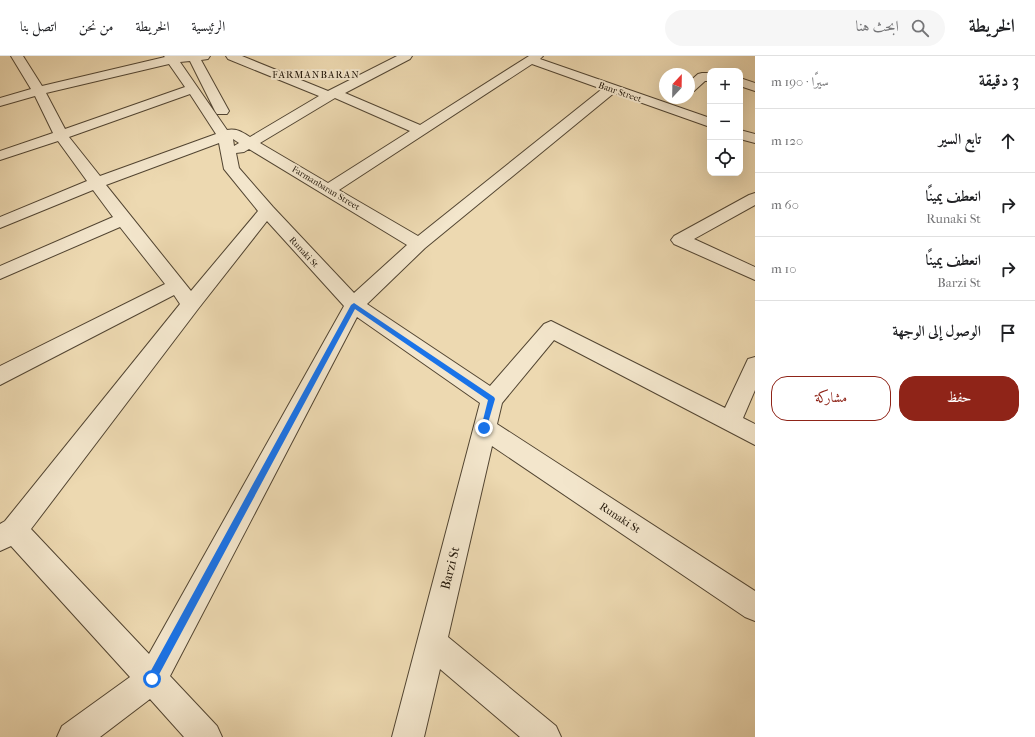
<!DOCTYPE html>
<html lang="ar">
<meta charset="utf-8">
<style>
body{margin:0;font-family:"IM FELL French Canon",Amiri,serif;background:#f6f6f6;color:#202124;direction:rtl}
.controls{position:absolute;right:12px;top:12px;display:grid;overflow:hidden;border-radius:8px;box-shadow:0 4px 16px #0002}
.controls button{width:36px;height:36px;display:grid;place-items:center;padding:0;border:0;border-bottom:1px solid #e0e0e0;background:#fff;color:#202124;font:20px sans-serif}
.compass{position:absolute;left:659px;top:12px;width:36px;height:36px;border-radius:50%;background:#fff;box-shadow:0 4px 16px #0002;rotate:22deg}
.stop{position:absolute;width:12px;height:12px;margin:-9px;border:3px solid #1a73e8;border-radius:50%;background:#fff}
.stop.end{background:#1a73e8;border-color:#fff;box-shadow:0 1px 4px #0008}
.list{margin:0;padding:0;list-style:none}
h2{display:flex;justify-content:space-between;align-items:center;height:52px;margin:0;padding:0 16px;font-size:17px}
h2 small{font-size:13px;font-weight:400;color:#757577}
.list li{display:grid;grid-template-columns:26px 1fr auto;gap:12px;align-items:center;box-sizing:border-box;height:64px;padding:0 16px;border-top:1px solid #e0e0e0}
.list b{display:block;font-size:15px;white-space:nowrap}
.list p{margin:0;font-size:13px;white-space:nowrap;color:#757577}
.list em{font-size:13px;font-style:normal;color:#757577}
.actions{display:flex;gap:8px;padding:12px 16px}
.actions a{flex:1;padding:9px 0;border:1px solid #8f2418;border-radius:16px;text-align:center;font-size:14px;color:#8f2418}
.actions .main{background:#8f2418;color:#fff}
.icon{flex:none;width:22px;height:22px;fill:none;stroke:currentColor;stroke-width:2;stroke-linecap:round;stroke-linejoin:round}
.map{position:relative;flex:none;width:755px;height:681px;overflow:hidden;direction:ltr}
header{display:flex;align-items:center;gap:24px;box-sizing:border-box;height:56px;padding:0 20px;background:#fff;border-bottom:1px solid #e0e0e0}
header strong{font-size:19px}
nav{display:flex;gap:22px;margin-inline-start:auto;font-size:14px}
.search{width:280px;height:36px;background:#f6f6f6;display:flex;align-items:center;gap:10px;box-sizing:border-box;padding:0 14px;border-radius:22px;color:#757577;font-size:15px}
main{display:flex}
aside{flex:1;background:#fff}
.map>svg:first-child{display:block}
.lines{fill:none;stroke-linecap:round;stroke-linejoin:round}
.minor-casing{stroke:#524532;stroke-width:2}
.minor{fill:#f3e6cc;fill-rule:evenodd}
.route{fill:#1a73e8}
.labels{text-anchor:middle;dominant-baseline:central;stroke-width:4;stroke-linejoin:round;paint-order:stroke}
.far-street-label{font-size:9px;fill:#1f1407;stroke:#f3e6cc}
.far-neighbourhood-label{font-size:10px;letter-spacing:1px;fill:#1f1407;stroke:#f3e6cc}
.street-label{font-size:11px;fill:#1f1407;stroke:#f3e6cc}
.near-street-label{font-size:13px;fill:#1f1407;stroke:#f3e6cc}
</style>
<header>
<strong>الخريطة</strong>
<div class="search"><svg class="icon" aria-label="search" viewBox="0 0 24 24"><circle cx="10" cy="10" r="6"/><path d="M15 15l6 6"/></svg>ابحث هنا</div>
<nav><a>الرئيسية</a><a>الخريطة</a><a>من نحن</a><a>اتصل بنا</a></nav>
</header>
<main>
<aside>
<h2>3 دقيقة<small>سيرًا · 190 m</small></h2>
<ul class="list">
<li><svg class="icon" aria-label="ahead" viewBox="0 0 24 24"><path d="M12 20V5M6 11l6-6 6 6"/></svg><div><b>تابع السير</b></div><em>120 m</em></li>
<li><svg class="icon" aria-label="right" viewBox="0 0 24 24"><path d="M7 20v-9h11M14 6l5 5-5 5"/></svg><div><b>انعطف يمينًا</b><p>Runaki St</p></div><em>60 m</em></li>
<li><svg class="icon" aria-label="right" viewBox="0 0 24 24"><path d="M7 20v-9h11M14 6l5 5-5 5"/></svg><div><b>انعطف يمينًا</b><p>Barzi St</p></div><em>10 m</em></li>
<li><svg class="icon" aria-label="arrive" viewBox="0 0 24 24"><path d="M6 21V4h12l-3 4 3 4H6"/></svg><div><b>الوصول إلى الوجهة</b></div></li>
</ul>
<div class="actions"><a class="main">حفظ</a><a>مشاركة</a></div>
</aside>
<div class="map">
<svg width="755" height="681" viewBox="0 0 755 681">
<rect width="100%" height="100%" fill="#edd9b1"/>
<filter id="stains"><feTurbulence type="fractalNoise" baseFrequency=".005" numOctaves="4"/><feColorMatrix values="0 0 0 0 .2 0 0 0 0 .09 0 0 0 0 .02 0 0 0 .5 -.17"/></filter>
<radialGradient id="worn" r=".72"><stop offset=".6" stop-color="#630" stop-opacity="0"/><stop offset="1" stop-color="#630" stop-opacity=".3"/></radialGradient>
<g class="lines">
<g class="minor-casing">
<g id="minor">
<path d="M 11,0 L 23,0 L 42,30 L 165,1 L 164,0 L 210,0 L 208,3 L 201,4 L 229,55 L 227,58 L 217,58 L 215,55 L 190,5 L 180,6 L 227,74 C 236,72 242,76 250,81 L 319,40 L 228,3 L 226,0 L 242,0 L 328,35 L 397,0 L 412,0 L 410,3 L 345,37 L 420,69 L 529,0 L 543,0 L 540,3 L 710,62 L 710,71 L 614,37 L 425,192 L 367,248 L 490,330 L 544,268 L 551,265 L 725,352 L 748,303 L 755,301 L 755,334 L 743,362 L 755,368 L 755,389 L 554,284 L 502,347 L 497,368 L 755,535 L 755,565 L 745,561 L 492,390 L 448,581 L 556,670 L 561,681 L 520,681 L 440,613 L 424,681 L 392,681 L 480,347 L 357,261 L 170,620 L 217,670 L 222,681 L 184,681 L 150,643 L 100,681 L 57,681 L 62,670 L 130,621 L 11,490 L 0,495 L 0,468 L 5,465 L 180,248 L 174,239 L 0,329 L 0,310 L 165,228 L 120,171 L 0,223 L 0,210 L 113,161 L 93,134 L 0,172 L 0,161 L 87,125 L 58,85 L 0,104 L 0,95 L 53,77 L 35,40 L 0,50 L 0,42 L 31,33 ZM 169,8 L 185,31 L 65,73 L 46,37 ZM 532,8 L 602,33 L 418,180 L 339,134 ZM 190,38 L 216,78 L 100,120 L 69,81 ZM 335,42 L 410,75 L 328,127 L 260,87 ZM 233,83 L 239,87 L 234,90 ZM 219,87 L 224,113 L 258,155 L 191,235 L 106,129 ZM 249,93 L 407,189 L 354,237 L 273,151 L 239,112 L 236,97 L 244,96 ZM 267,165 L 344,250 L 149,598 L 31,473 L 198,253 Z"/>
<path d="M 702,17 L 710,17 L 710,25 L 705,25 L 694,35 L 689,36 L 689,26 L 698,18 Z"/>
<path d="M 740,22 L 755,27 L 755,35 L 740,30 Z"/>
<path d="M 740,74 L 755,78 L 755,87 L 740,83 Z"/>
<path d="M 755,137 L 755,149 L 694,183 L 755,211 L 755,224 L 674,188 L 671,184 L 674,180 L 749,139 Z"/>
</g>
</g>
<use href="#minor" class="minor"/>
</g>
<path class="route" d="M 354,247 L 494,341 L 495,343 L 486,374 L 482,374 L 481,372 L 488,344 L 355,253 L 155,626 L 152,627 L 148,626 L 147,623 L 148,620 L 351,249 Z"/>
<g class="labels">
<g class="far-street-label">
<text transform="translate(620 36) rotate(19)">Banr Street</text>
<text transform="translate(326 132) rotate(31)">Farmanbaran Street</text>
<text transform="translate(304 196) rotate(47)">Runaki St</text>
</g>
<g class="far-neighbourhood-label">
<text x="316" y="19">FARMANBARAN</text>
</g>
<g class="street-label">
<text transform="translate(620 462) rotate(33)">Runaki St</text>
</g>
<g class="near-street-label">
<text transform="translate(450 512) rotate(-76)">Barzi St</text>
</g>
</g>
<rect width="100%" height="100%" filter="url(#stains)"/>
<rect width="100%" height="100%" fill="url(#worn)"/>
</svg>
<div class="controls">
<button>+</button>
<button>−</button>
<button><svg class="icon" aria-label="locate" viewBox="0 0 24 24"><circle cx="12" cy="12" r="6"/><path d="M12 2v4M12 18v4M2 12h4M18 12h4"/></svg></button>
</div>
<svg class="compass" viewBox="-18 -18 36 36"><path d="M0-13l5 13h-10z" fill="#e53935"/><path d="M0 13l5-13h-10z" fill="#757577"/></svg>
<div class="stop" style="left:152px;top:623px"></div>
<div class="stop end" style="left:484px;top:372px"></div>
</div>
</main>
